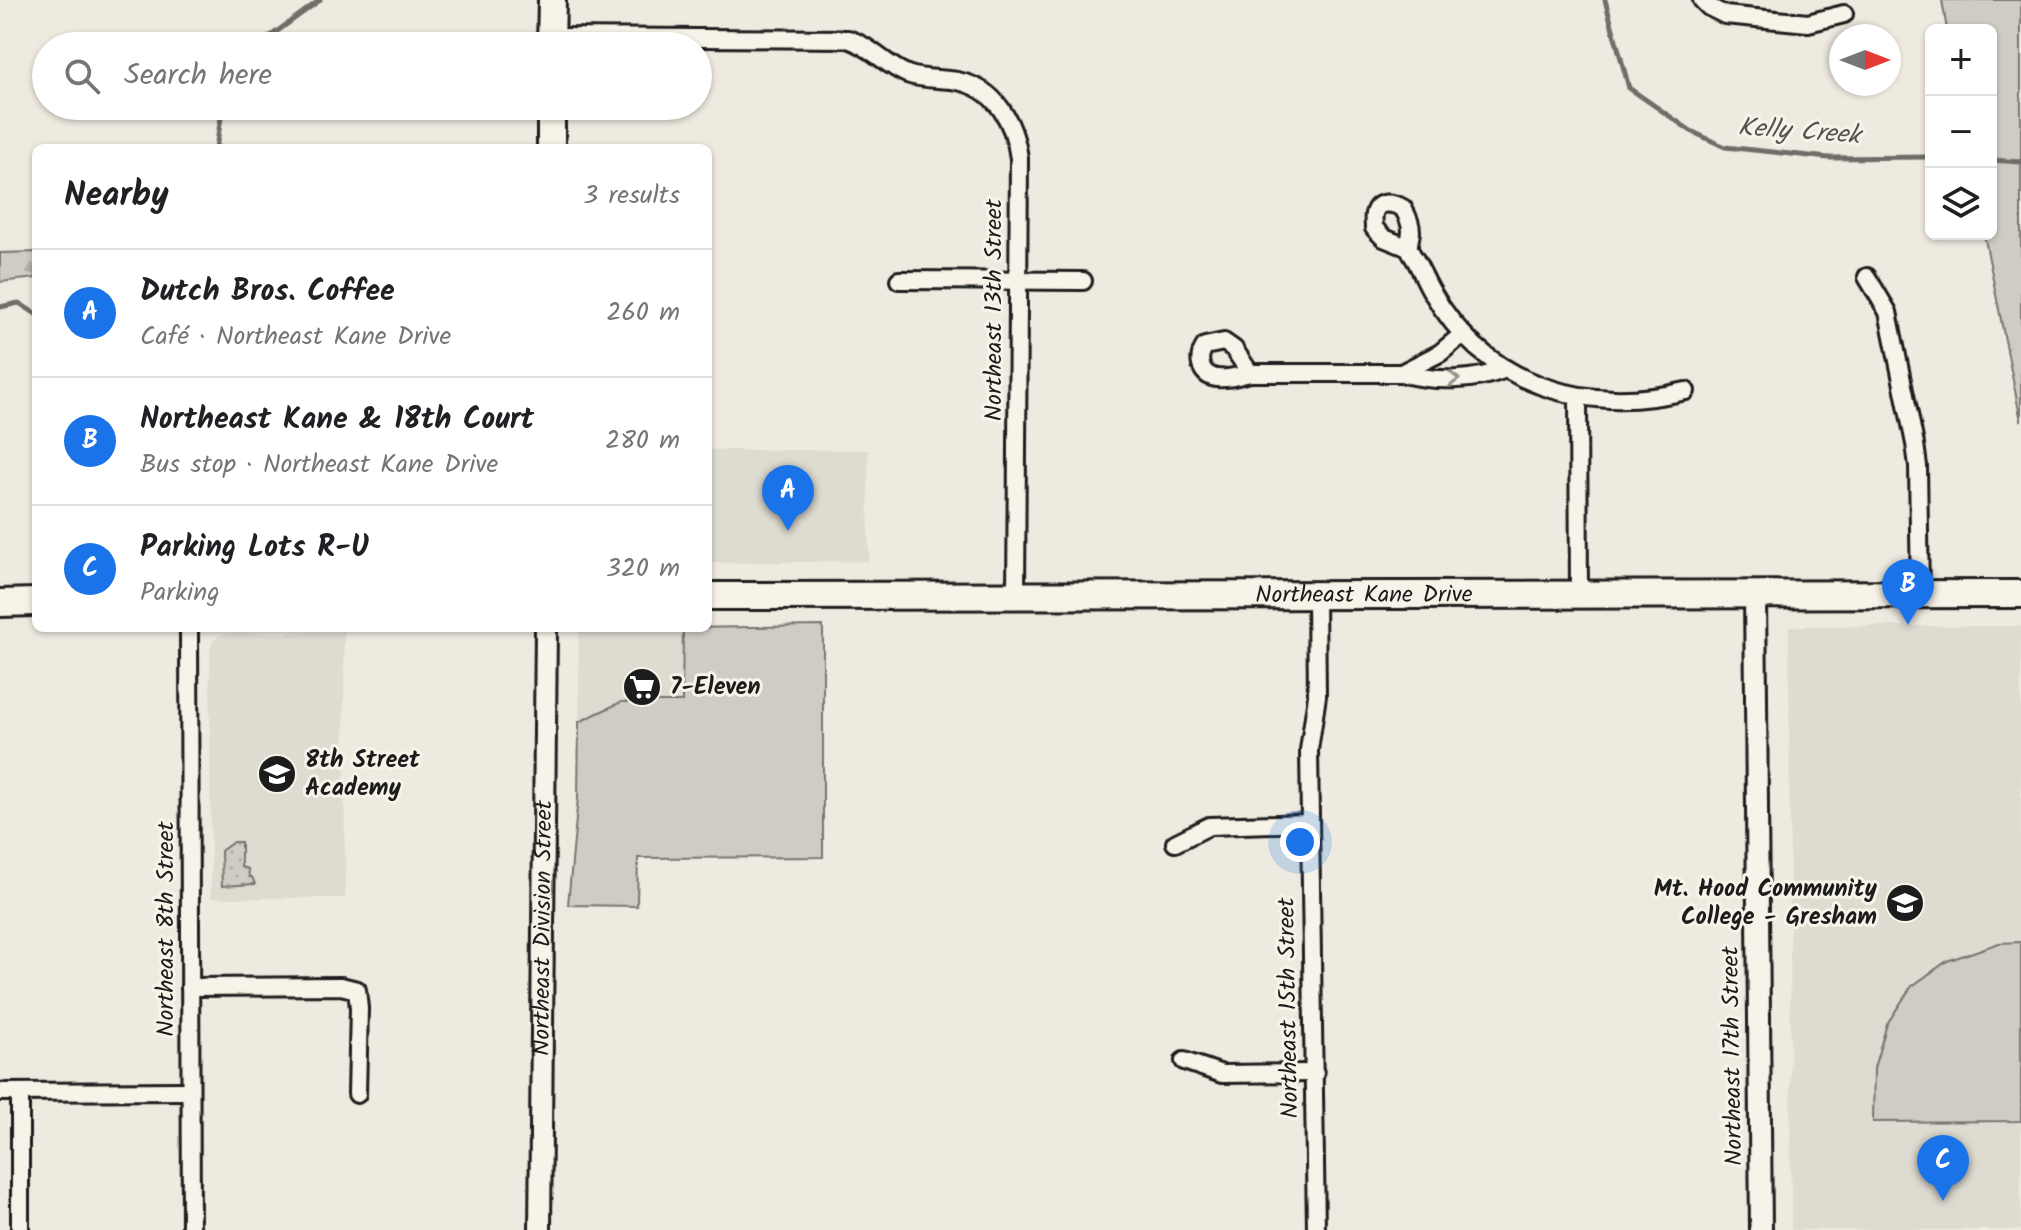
<!DOCTYPE html>
<meta charset="utf-8">
<style>
body{margin:0;font-family:Kalam,sans-serif;background:#f2f2f2;color:#202124}
.controls{position:absolute;right:24px;top:24px;display:grid;overflow:hidden;border-radius:12px;box-shadow:0 2px 6px #0004}
.controls button{width:72px;height:72px;display:grid;place-items:center;padding:0;border:0;border-bottom:2px solid #e0e0e0;background:#fff;color:#202124;font:40px sans-serif}
.compass{position:absolute;left:1829px;top:24px;width:72px;height:72px;border-radius:50%;background:#fff;box-shadow:0 2px 6px #0004;rotate:90deg}
.you{position:absolute;left:1300px;top:842px;width:28px;height:28px;margin:-20px;border:6px solid #fff;border-radius:50%;background:#1a73e8;box-shadow:0 0 0 12px #1a73e833}
.badge{display:grid;place-items:center;width:52px;height:52px;border-radius:50%;background:#1a73e8;color:#fff;font-size:26px;font-weight:700}
.pin{position:absolute;translate:-50% -66px;filter:drop-shadow(0 2px 4px #0008)}
.pin::after{content:'';position:absolute;top:42px;width:28px;height:24px;background:inherit;clip-path:polygon(0 0,100% 0,50% 100%)}
.list{margin:0;padding:0;list-style:none}
h2{display:flex;justify-content:space-between;align-items:center;height:104px;margin:0;padding:0 32px;font-size:34px}
h2 small{font-size:26px;font-weight:400;color:#757577}
.list li{display:grid;grid-template-columns:52px 1fr auto;gap:24px;align-items:center;box-sizing:border-box;height:128px;padding:0 32px;border-top:2px solid #e0e0e0}
.list b{display:block;font-size:30px;white-space:nowrap}
.list p{margin:0;font-size:26px;white-space:nowrap;color:#757577}
.list em{font-size:26px;font-style:normal;color:#757577}
.icon{flex:none;width:44px;height:44px;fill:none;stroke:currentColor;stroke-width:2;stroke-linecap:round;stroke-linejoin:round}
.map{position:relative;flex:none;width:2021px;height:1230px;overflow:hidden}
.search{position:absolute;background:#fff;box-shadow:0 2px 6px #0004;left:32px;top:32px;width:680px;height:88px;display:flex;align-items:center;gap:20px;box-sizing:border-box;padding:0 28px;border-radius:44px;color:#757577;font-size:30px}
.panel{position:absolute;background:#fff;box-shadow:0 2px 6px #0004;left:32px;top:144px;width:680px;height:488px;border-radius:12px}
.map>svg:first-child{display:block}
.built{fill:#dedbd1}
.grass{fill:#cfccc3;stroke:#767470;stroke-width:2}
.forest{fill:url(#forest-firs);stroke:#767470;stroke-width:2}
.park{fill:url(#park-dots);stroke:#767470;stroke-width:2}
.lines{fill:none;stroke-linecap:round;stroke-linejoin:round}
.stream{stroke:#6f6d69;stroke-width:5}
.minor-casing{stroke:#1c1c1c;stroke-width:22}
.tertiary-casing{stroke:#1c1c1c;stroke-width:26}
.primary-casing{stroke:#1c1c1c;stroke-width:32}
.minor{stroke:#f7f3e8;stroke-width:16}
.tertiary{stroke:#f7f3e8;stroke-width:20}
.primary{stroke:#f7f3e8;stroke-width:26}
.oneway{stroke:#94928c}
.labels{text-anchor:middle;dominant-baseline:central;stroke-width:6;stroke-linejoin:round;paint-order:stroke}
.street-label{font-size:24px;fill:#1c1c1c;stroke:#f7f3e8}
.poi-label{font-size:24px;font-weight:bold;fill:#1c1c1c;stroke:#f7f3e8;text-anchor:start}
.water-label{font-size:26px;font-style:italic;fill:#535250;stroke:#f7f3e8}
</style>
<div class="map">
<svg width="2021" height="1230" viewBox="0 0 2021 1230">
<defs>
<pattern id="forest-firs" width="22" height="20" patternUnits="userSpaceOnUse" patternTransform="scale(2)"><rect width="22" height="20" fill="#cfccc3"/><path d="M5 1l3.5 6h-7zM16 11l3.5 6h-7z" fill="#b1afa7"/></pattern>
<pattern id="park-dots" width="8" height="8" patternUnits="userSpaceOnUse" patternTransform="scale(2)"><rect width="8" height="8" fill="#cfccc3"/><path d="M2 2h.1M6 6h.1" fill="none" stroke="#b1afa7" stroke-width="1.8" stroke-linecap="round"/></pattern>
</defs>
<rect width="100%" height="100%" fill="#eeeae0"/>
<filter id="ink" filterUnits="userSpaceOnUse"><feTurbulence type="fractalNoise" baseFrequency=".0125" numOctaves="2"/><feDisplacementMap in="SourceGraphic" scale="16" xChannelSelector="R" yChannelSelector="G"/><feConvolveMatrix kernelMatrix="1 2 1 2 8 2 1 2 1" color-interpolation-filters="sRGB"/></filter>
<g filter="url(#ink)">
<g class="built">
<path d="M 708,450 L 868,450 L 869,561 L 708,563 Z"/>
<path d="M 1789,626 L 2021,626 L 2021,1230 L 1791,1230 Z"/>
<path d="M 579,628 L 683,628 L 682,702 L 621,702 L 579,722 Z"/>
<path d="M 344,632 L 345,898 L 211,898 L 210,651 L 212,642 L 219,636 L 224,634 Z"/>
</g>
<g class="grass">
<path d="M 1942,0 L 2021,0 L 2021,421 L 1984,234 L 1991,234 L 1991,30 L 1947,30 Z"/>
<path d="M 823,626 L 823,857 L 638,858 L 637,906 L 568,905 L 578,797 L 579,722 L 621,702 L 682,702 L 683,628 Z"/>
<path d="M 2021,942 L 2021,1121 L 1873,1122 L 1874,1068 L 1887,1024 L 1911,987 L 1947,961 L 1999,943 Z"/>
</g>
<path class="forest" d="M 36,252 L 36,278 L 0,282 L 0,253 Z"/>
<path class="park" d="M 233,842 L 241,842 L 241,867 L 248,869 L 249,877 L 252,877 L 255,884 L 222,886 L 221,851 Z"/>
<g class="lines">
<g class="stream">
<path d="M 1605,0 L 1629,88 L 1691,131 L 1725,147 L 1829,158 L 1931,157"/>
<path d="M 257,46 L 320,0"/>
<path d="M 216,148 L 223,106"/>
<path d="M 1991,160 L 2021,162"/>
<path d="M 0,307 L 19,303 L 36,314"/>
</g>
<g class="minor-casing">
<g id="minor">
<path d="M 1702,0 L 1709,7 L 1725,15 L 1808,23 L 1844,14"/>
<path d="M 552,37 L 848,39 C 871,46 885,65 907,74 C 923,80 940,78 957,81 C 996,88 1014,122 1019,158 L 1016,595"/>
<path d="M 1409,248 L 1384,238 L 1374,228 C 1374,223 1373,219 1374,214 C 1377,199 1394,203 1403,208 C 1407,215 1411,223 1411,231 C 1411,237 1408,243 1409,249 C 1411,254 1416,260 1418,265 C 1423,274 1427,284 1432,292 C 1486,386 1585,415 1686,391"/>
<path d="M 1867,277 L 1888,312 L 1915,444 L 1918,466 L 1920,594"/>
<path d="M 899,280 L 1083,281"/>
<path d="M 1250,373 L 1234,349 L 1224,342 L 1205,346 C 1201,352 1199,357 1201,365 C 1208,386 1234,377 1250,373 L 1401,373 C 1435,382 1473,382 1506,369"/>
<path d="M 1401,373 L 1440,353 L 1463,334"/>
<path d="M 1578,397 L 1579,594"/>
<path d="M 1316,595 L 1317,696 L 1309,750 L 1316,1230"/>
<path d="M 189,628 L 191,1230"/>
<path d="M 1175,843 L 1209,826 L 1310,823"/>
<path d="M 190,987 L 341,986 L 357,990 L 359,1008 L 357,1094"/>
<path d="M 1184,1061 L 1222,1074 L 1315,1073"/>
<path d="M 0,1092 L 190,1091"/>
<path d="M 20,1092 L 20,1230"/>
</g>
</g>
<g class="tertiary-casing">
<g id="tertiary">
<path d="M 1755,594 L 1761,1230"/>
<path id="s1" d="M 540,1230 L 546,628"/>
</g>
</g>
<g class="primary-casing">
<g id="primary">
<path d="M 551,46 L 552,0"/>
<path d="M 551,148 L 551,106"/>
<path id="s2" d="M 708,596 L 2021,594"/>
<path d="M 0,603 L 36,602"/>
</g>
</g>
<use href="#minor" class="minor"/>
<use href="#tertiary" class="tertiary"/>
<use href="#primary" class="primary"/>
</g>
<defs><path id="oneway-chevron" d="M-2-3.5L2.5 0L-2 3.5" fill="none" stroke-width="1.6" stroke-linecap="round" stroke-linejoin="round" transform="scale(2)"/></defs>
<use class="oneway" href="#oneway-chevron" transform="translate(1454 379)"/>
</g>
<defs>
<g id="supermarket-disc" transform="scale(2)"><circle r="9.5" fill="#1c1c1c" stroke="#f7f3e8"/><path d="M-6-5.5h2.5l.6 2H6L4.5 2H-2.5L-4.4-4H-6ZM-1.5 3.2a1.3 1.3 0 1 0 .1 0ZM3 3.2a1.3 1.3 0 1 0 .1 0Z" fill="#fff"/></g>
<g id="school-disc" transform="scale(2)"><circle r="9.5" fill="#1c1c1c" stroke="#f7f3e8"/><path d="M0-5L7-2L0 1L-7-2ZM-4 1L0 2.5L4 1V4Q0 6-4 4Z" fill="#fff"/></g>
<g id="university-disc" transform="scale(2)"><circle r="9.5" fill="#1c1c1c" stroke="#f7f3e8"/><path d="M0-5L7-2L0 1L-7-2ZM-4 1L0 2.5L4 1V4Q0 6-4 4Z" fill="#fff"/></g>
</defs>
<g fill-rule="evenodd">
<use href="#supermarket-disc" x="642" y="687"/>
<use href="#school-disc" x="277" y="774"/>
<use href="#university-disc" x="1905" y="903"/>
</g>
<g class="labels">
<g class="street-label">
<text transform="translate(994 310) rotate(-90)">Northeast 13th Street</text>
<text stroke="none"><textPath href="#s2" startOffset="656">Northeast Kane Drive</textPath></text>
<text transform="translate(166 929) rotate(-90)">Northeast 8th Street</text>
<text stroke="none"><textPath href="#s1" startOffset="302">Northeast Division Street</textPath></text>
<text transform="translate(1289 1008) rotate(-91)">Northeast 15th Street</text>
<text transform="translate(1733 1056) rotate(-91)">Northeast 17th Street</text>
</g>
<g class="poi-label">
<text x="670" y="687">7-Eleven</text>
<text x="305" y="760">8th Street<tspan x="305" dy="28">Academy</tspan></text>
<text x="1877" y="889" text-anchor="end">Mt. Hood Community<tspan x="1877" dy="28">College - Gresham</tspan></text>
</g>
<g class="water-label">
<text transform="translate(1799 132) rotate(4)">Kelly Creek</text>
</g>
</g>
</svg>
<div class="controls">
<button>+</button>
<button>−</button>
<button><svg class="icon" aria-label="layers" viewBox="0 0 24 24"><path d="M12 4l9 5-9 5-9-5zM3 14l9 5 9-5"/></svg></button>
</div>
<svg class="compass" viewBox="-18 -18 36 36"><path d="M0-13l5 13h-10z" fill="#e53935"/><path d="M0 13l5-13h-10z" fill="#757577"/></svg>
<div class="you"></div>
<div class="pin badge" style="left:788px;top:531px">A</div>
<div class="pin badge" style="left:1908px;top:625px">B</div>
<div class="pin badge" style="left:1943px;top:1201px">C</div>
<div class="search"><svg class="icon" aria-label="search" viewBox="0 0 24 24"><circle cx="10" cy="10" r="6"/><path d="M15 15l6 6"/></svg>Search here</div>
<section class="panel">
<h2>Nearby<small>3 results</small></h2>
<ul class="list">
<li><span class="badge">A</span><div><b>Dutch Bros. Coffee</b><p>Café · Northeast Kane Drive</p></div><em>260 m</em></li>
<li><span class="badge">B</span><div><b>Northeast Kane &amp; 18th Court</b><p>Bus stop · Northeast Kane Drive</p></div><em>280 m</em></li>
<li><span class="badge">C</span><div><b>Parking Lots R-U</b><p>Parking</p></div><em>320 m</em></li>
</ul>
</section>
</div>
